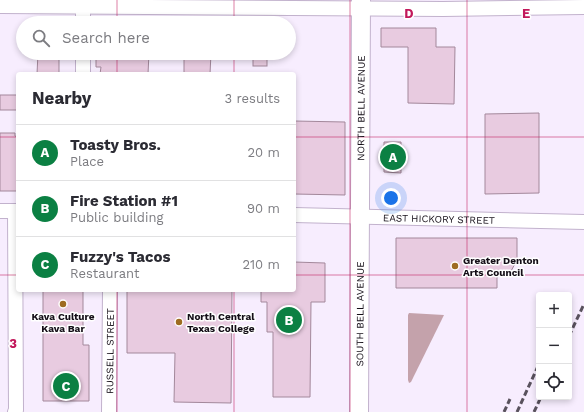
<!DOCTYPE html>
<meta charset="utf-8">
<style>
body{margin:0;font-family:"Work Sans",sans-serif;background:#f2f2f3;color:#2b2b33}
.controls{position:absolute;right:12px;bottom:12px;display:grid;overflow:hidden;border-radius:4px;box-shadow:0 2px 6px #0003}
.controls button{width:36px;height:36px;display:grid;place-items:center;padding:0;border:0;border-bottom:1px solid #e1e1e2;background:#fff;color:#2b2b33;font:20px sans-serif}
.you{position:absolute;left:391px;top:198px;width:14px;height:14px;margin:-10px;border:3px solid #fff;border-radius:50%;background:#1a73e8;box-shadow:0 0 0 6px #1a73e833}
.badge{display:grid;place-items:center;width:26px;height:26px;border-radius:50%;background:#0b8043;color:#fff;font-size:13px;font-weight:700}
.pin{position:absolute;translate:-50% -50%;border:2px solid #fff;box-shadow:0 1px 4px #0006}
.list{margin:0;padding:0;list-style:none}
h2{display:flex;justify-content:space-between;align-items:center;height:52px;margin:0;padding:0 16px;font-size:17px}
h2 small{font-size:13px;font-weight:400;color:#7c7c81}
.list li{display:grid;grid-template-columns:26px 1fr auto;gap:12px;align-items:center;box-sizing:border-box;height:56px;padding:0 16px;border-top:1px solid #e1e1e2}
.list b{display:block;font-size:15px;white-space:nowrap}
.list p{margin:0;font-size:13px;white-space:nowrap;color:#7c7c81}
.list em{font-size:13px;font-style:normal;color:#7c7c81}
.icon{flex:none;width:22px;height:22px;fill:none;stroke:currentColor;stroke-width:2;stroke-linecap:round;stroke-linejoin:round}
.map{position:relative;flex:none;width:584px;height:412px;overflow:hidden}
.search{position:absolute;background:#fff;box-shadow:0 2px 6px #0003;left:16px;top:16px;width:280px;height:44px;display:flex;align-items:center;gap:10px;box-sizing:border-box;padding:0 14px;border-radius:22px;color:#7c7c81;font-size:15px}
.panel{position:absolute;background:#fff;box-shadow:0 2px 6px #0003;left:16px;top:72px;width:280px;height:220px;border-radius:4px}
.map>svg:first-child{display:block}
.forest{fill:#c4a2ab}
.building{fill:#e8cbe0;stroke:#a3889b}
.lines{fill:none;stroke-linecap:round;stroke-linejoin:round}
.minor-casing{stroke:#c2b2cd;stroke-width:16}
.major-casing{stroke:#c2b2cd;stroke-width:20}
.minor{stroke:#fff;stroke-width:14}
.major{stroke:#fff;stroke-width:18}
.rail{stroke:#59525d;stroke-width:3;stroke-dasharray:6 3;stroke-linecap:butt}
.grid{fill:none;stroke:#c2185b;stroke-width:1;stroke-opacity:0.55}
.poi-dot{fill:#9e6c21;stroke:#fff;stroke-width:1.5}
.labels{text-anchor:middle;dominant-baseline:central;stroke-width:3;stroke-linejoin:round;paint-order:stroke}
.street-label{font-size:10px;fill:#140e17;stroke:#fff}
.poi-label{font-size:10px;font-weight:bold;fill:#140e17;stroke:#fff;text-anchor:start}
.grid-label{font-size:13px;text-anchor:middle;font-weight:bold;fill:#c2185b;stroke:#fff;stroke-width:3;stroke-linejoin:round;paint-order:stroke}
</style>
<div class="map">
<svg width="584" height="412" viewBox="0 0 584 412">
<rect width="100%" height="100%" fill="#f7edfe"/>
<path class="forest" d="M 409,313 L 444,315 L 411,382 L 409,383 L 408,380 L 408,315 Z"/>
<g class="building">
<path d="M 381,28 L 436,28 L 436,47 L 455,47 L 454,104 L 408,103 L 408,47 L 381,47 Z"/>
<path d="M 38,53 L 59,53 L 59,74 L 37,74 Z"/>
<path d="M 96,53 L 149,53 L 148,74 L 100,74 L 101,67 L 96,67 Z"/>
<path d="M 184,53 L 211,53 L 210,74 L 184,74 Z"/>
<rect x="253" y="53" width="14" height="13"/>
<rect x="0" y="95" width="18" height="15"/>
<path d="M 539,113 L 539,193 L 485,194 L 485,114 Z"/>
<path d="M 294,121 L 345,122 L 345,195 L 294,194 Z"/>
<path d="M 0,133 L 15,133 L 15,136 L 18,137 L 18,191 L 0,191 Z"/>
<path d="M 384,142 L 401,142 L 401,173 L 384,172 Z"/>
<path d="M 396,238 L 517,238 L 517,260 L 510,273 L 497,273 L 497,288 L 396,288 Z"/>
<path d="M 294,262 L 325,263 L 325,302 L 311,302 L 310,397 L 273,397 L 273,332 L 267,332 L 267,302 L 261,302 L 261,290 L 294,290 Z"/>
<path d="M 43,290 L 83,290 L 83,345 L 89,345 L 89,401 L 43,401 Z"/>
<path d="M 127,290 L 232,290 L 231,403 L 174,402 L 175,353 L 127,353 Z"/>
</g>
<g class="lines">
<g class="minor-casing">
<g id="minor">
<path d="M 0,6 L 443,9 L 584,7"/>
<path d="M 83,23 L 83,6"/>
<path d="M 83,53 L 83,74"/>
<path d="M 0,211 L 18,211"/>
<path d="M 15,211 L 16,410 L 15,412"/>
<path id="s1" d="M 294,215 L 584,222"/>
<path id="s2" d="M 109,412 L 110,290"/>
</g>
</g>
<g class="major-casing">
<g id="major">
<path id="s3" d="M 359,412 L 361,0"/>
</g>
</g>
<use href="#minor" class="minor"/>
<use href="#major" class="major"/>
<g class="rail">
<path d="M 569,336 L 584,304"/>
<path d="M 504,412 L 510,399"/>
<path d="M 517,412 L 539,364"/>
<path d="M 534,412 L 541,397"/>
</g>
</g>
<path class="grid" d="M 117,0 L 117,23M 234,0 L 234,23M 350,0 L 350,412M 467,0 L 467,412M 117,53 L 117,74M 234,53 L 234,74M 0,137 L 18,137M 294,137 L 584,137M 0,275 L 18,275M 294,275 L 584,275M 117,290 L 117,412M 234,290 L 234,412"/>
<g class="poi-dot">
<circle cx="455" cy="266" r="4"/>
<circle cx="63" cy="304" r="4"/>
<circle cx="179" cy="322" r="4"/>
</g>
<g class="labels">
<g class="street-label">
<text stroke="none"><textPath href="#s3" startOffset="304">NORTH BELL AVENUE</textPath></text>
<text stroke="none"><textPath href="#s1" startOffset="145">EAST HICKORY STREET</textPath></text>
<text stroke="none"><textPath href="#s3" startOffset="98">SOUTH BELL AVENUE</textPath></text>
<text stroke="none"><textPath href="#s2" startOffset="61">RUSSELL STREET</textPath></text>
</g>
<g class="poi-label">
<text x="463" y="260">Greater Denton<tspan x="463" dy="12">Arts Council</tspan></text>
<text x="63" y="316" text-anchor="middle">Kava Culture<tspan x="63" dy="12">Kava Bar</tspan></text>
<text x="187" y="316">North Central<tspan x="187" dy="12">Texas College</tspan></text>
</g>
</g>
<g class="grid-label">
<text x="409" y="18">D</text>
<text x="526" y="18">E</text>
<text x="13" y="348">3</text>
</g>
</svg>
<div class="controls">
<button>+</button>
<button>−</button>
<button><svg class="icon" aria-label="locate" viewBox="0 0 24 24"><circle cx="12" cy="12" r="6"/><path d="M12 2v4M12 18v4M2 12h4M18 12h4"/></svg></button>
</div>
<div class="you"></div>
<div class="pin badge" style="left:393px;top:157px">A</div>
<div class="pin badge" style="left:289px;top:320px">B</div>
<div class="pin badge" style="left:66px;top:386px">C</div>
<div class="search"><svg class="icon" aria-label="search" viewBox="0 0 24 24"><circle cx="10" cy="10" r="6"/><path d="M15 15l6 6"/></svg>Search here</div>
<section class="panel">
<h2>Nearby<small>3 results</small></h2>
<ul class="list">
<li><span class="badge">A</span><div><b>Toasty Bros.</b><p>Place</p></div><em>20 m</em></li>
<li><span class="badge">B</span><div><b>Fire Station #1</b><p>Public building</p></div><em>90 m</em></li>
<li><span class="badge">C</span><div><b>Fuzzy's Tacos</b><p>Restaurant</p></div><em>210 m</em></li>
</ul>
</section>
</div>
